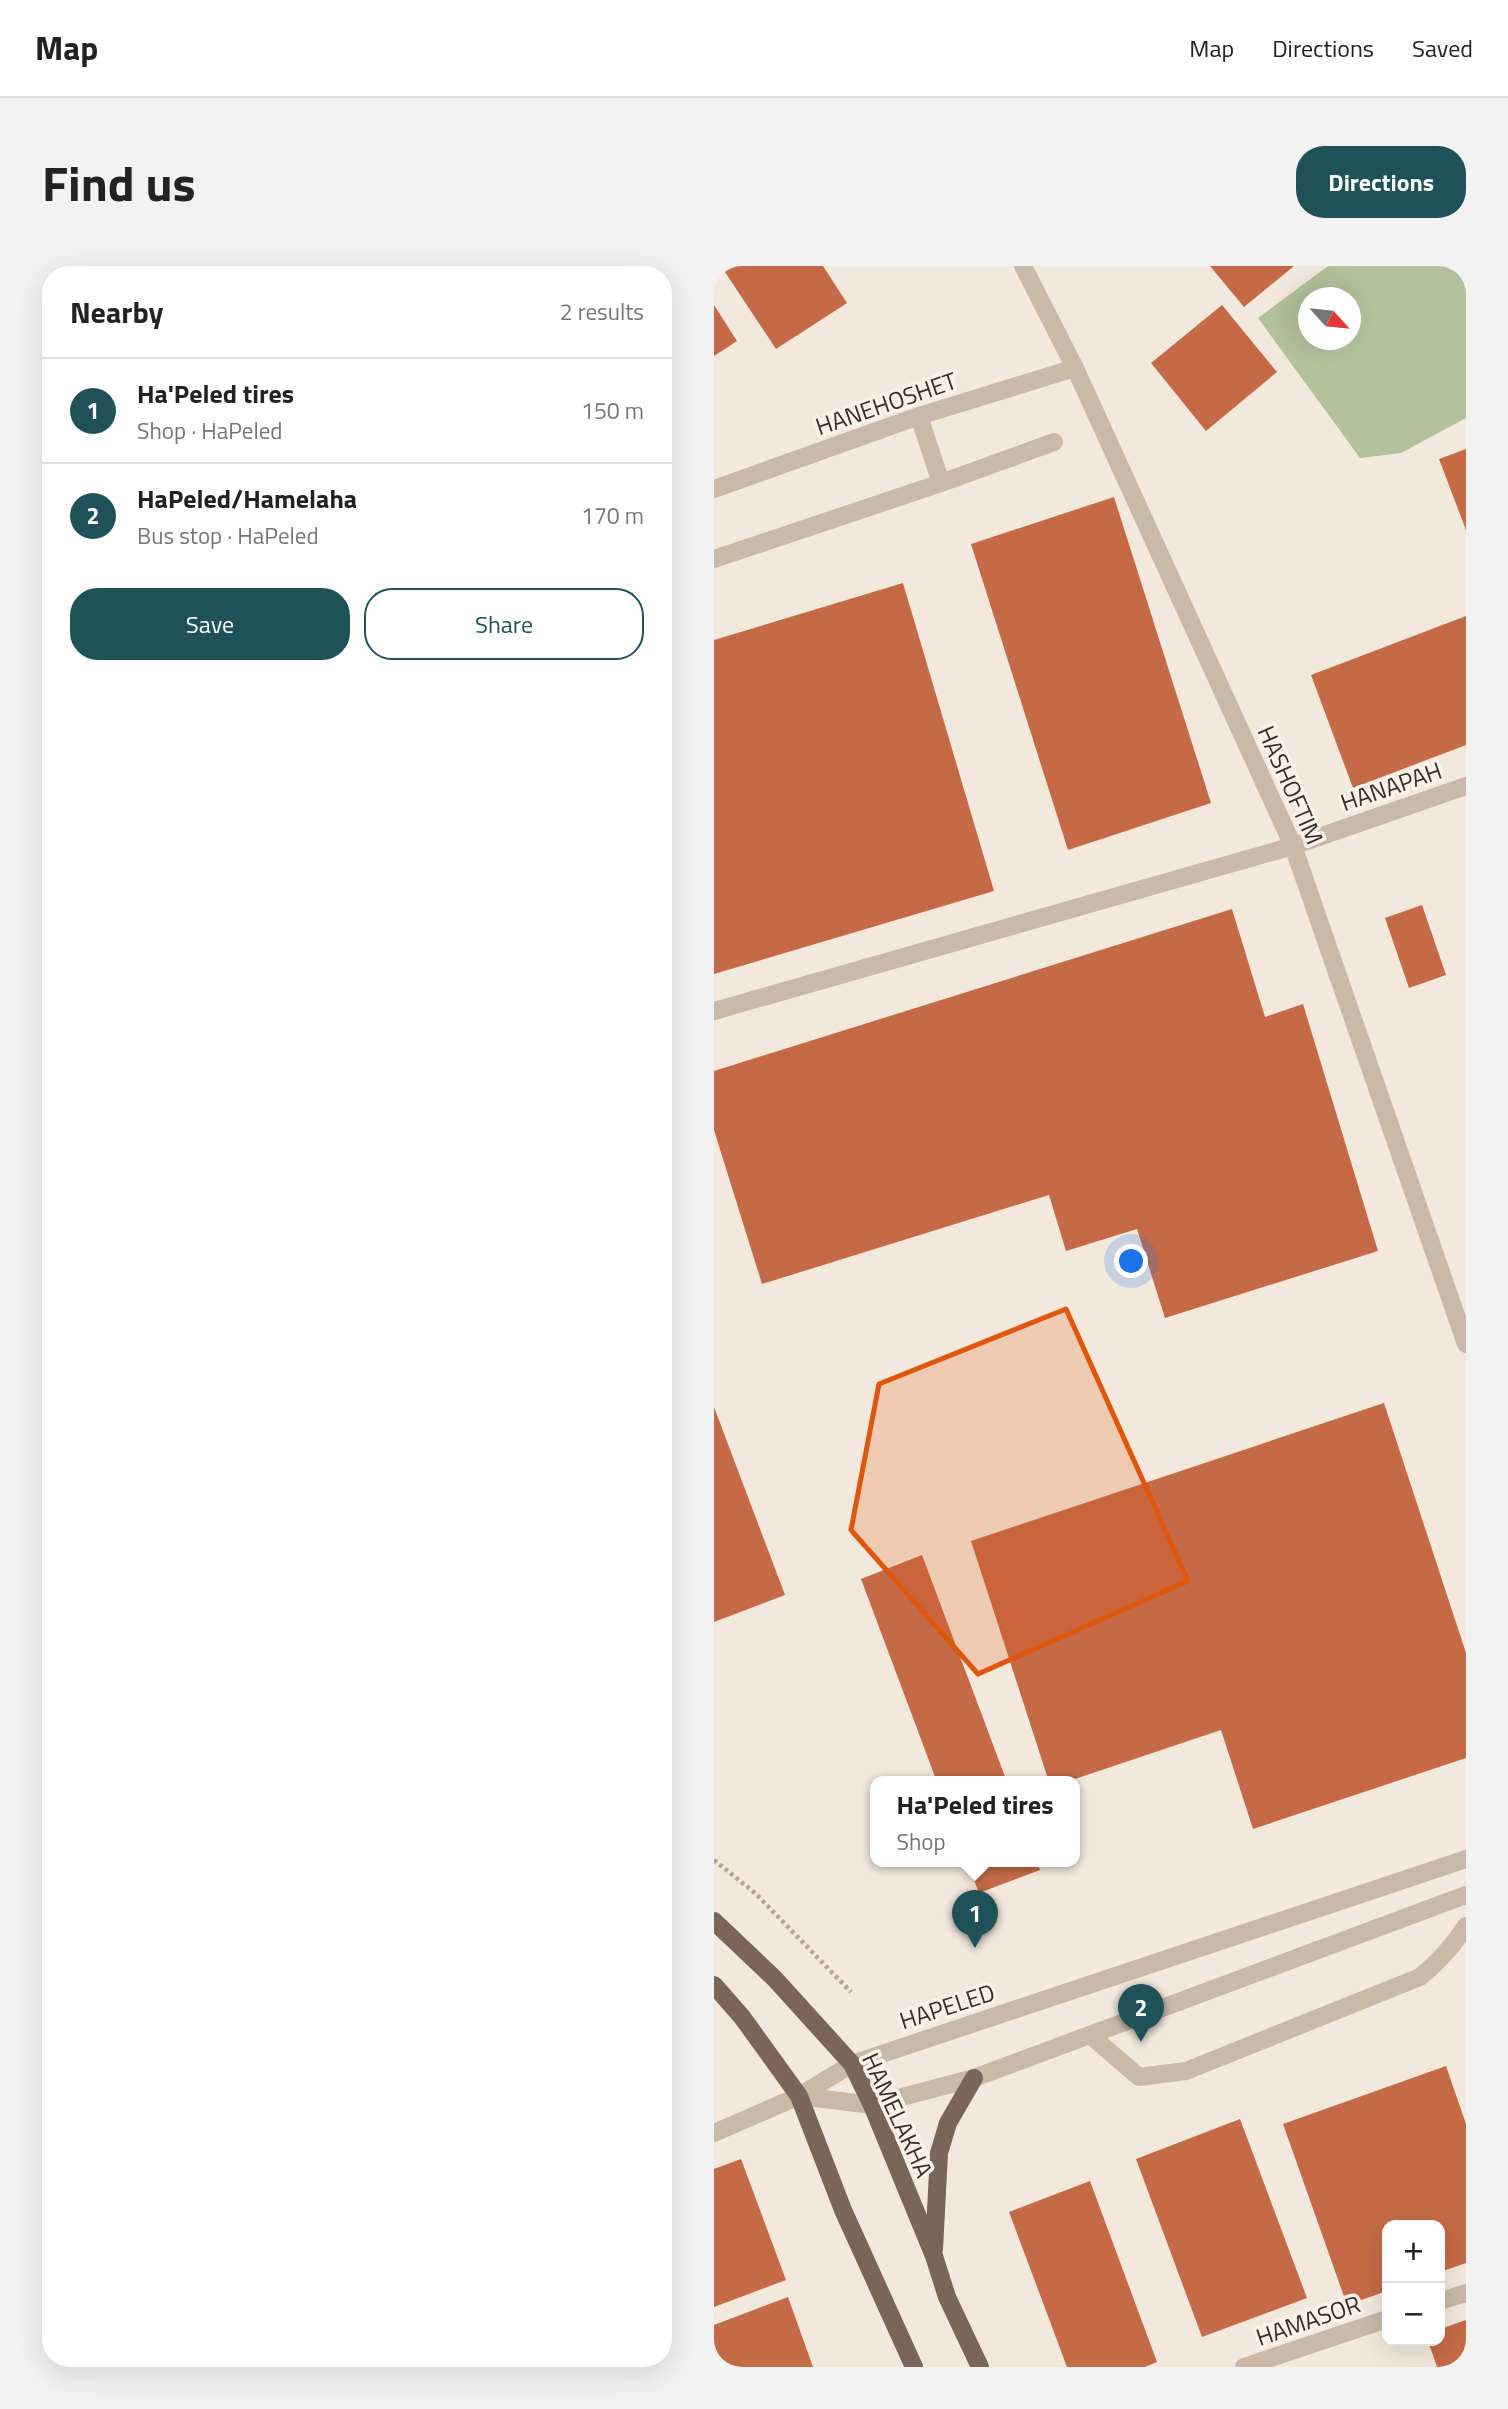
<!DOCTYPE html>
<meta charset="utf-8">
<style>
body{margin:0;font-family:"Titillium Web",sans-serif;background:#f2f2f2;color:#222}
.controls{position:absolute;right:21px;bottom:21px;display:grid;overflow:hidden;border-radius:14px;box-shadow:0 7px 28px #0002}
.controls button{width:63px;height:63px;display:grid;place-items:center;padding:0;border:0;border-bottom:2px solid #e0e0e0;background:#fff;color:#222;font:35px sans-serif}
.compass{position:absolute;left:584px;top:21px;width:63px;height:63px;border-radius:50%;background:#fff;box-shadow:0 7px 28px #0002;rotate:117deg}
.you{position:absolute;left:418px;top:996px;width:24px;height:24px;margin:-18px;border:5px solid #fff;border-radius:50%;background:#1a73e8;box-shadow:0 0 0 10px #1a73e833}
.badge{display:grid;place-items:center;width:46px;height:46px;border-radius:50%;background:#1e5258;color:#fff;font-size:23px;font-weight:700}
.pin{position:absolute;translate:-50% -58px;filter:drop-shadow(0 2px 4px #0008)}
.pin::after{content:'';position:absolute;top:37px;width:24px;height:21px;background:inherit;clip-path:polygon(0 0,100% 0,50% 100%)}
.popup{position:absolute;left:156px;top:1510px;width:210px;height:91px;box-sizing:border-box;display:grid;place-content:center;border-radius:14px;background:#fff;filter:drop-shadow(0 2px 5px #0005);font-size:23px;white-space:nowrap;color:#767676}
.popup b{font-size:26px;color:#222}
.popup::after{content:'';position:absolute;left:50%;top:100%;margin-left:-14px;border:14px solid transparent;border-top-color:#fff}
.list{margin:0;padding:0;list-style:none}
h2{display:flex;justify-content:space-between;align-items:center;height:91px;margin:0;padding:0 28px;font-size:30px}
h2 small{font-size:23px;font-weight:400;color:#767676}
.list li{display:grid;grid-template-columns:46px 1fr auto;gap:21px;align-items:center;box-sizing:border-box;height:105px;padding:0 28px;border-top:2px solid #e0e0e0}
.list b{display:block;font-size:26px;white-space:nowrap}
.list p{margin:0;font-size:23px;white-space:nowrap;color:#767676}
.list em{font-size:23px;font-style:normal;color:#767676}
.actions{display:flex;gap:14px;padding:21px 28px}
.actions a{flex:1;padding:16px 0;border:2px solid #1e5258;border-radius:28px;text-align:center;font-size:24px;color:#1e5258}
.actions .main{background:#1e5258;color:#fff}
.map{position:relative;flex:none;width:752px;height:2101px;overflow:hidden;border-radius:28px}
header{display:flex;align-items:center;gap:42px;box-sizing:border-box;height:98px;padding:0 35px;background:#fff;border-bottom:2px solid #e0e0e0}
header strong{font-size:33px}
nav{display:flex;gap:38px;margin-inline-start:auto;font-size:24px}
.intro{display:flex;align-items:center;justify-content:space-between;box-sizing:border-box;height:168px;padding:0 42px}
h1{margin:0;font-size:49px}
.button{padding:18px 32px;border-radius:28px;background:#1e5258;color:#fff;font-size:24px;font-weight:700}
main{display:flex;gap:42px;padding:0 42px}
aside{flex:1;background:#fff;border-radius:28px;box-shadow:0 7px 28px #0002}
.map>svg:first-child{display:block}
.green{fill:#b3c19c;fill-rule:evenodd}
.building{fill:#c56a46}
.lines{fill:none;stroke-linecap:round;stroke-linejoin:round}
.path{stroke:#b6a392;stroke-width:4.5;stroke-dasharray:3.5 3.5;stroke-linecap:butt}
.minor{stroke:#cab9a8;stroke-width:18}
.major{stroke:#796559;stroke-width:18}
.marked{fill:#df570d;fill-opacity:0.2;stroke:#df570d;stroke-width:5;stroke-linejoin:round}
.labels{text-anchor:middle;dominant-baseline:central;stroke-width:7;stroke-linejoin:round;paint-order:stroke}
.street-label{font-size:24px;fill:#372d28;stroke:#faf2e8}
</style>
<header>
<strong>Map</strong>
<nav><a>Map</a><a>Directions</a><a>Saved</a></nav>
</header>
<div class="intro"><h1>Find us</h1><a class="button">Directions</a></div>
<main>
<aside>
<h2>Nearby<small>2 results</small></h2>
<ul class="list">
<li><span class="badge">1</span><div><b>Ha'Peled tires</b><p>Shop · HaPeled</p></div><em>150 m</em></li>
<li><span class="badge">2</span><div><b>HaPeled/Hamelaha</b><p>Bus stop · HaPeled</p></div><em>170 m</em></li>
</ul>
<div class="actions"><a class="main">Save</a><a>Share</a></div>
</aside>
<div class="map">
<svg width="752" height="2101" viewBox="0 0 752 2101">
<rect width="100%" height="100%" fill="#f2e8dc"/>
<path class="green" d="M 614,0 L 752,0 L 752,152 L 687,187 L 646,192 L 544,52 ZM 594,32 L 636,32 L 636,74 L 594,74 Z"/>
<g class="building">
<path d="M 7,0 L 109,0 L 133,37 L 62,83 Z"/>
<path d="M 496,0 L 580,0 L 530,41 Z"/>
<path d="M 0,39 L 23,75 L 0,90 Z"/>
<path d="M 508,39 L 563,106 L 492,165 L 437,97 Z"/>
<path d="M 752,183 L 752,264 L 725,193 Z"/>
<path d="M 400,231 L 497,537 L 354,584 L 257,278 Z"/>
<path d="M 189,317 L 280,625 L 0,708 L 0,374 Z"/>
<path d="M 752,350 L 752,479 L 639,522 L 597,409 Z"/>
<path d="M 708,639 L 732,709 L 695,722 L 671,652 Z"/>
<path d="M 518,643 L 551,751 L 589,738 L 664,985 L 451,1052 L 423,963 L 352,985 L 335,929 L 48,1018 L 0,864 L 0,805 Z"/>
<path d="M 670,1137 L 752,1387 L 752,1492 L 539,1563 L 507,1464 L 352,1516 L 335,1516 L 257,1275 Z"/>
<path d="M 0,1141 L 71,1329 L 0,1356 Z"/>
<path d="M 208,1289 L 293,1516 L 223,1516 L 147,1313 Z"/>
<path d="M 253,1596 L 323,1596 L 326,1604 L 265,1627 Z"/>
<path d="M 732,1800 L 752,1858 L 752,1997 L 726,2006 L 726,1959 L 673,1959 L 673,2025 L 633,2039 L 569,1858 Z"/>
<path d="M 526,1853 L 593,2032 L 488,2071 L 422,1893 Z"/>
<path d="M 27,1893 L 72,2014 L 0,2041 L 0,1903 Z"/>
<path d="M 376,1915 L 443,2096 L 431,2101 L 353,2101 L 295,1946 Z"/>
<path d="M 74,2031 L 99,2101 L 0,2101 L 0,2059 Z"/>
<path d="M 752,2054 L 752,2101 L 723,2101 L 714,2075 L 726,2075 L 726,2063 Z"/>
</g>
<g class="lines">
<path class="path" d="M 0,1594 L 41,1627 L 137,1726"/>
<g class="minor">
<path d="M 309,0 L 361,102 L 579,580 L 752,1078"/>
<path d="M 205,150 L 227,217"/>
<path d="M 0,223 L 205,150 L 361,102"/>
<path d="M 0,293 L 227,217 L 340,176"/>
<path d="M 0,745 L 579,580 L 752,520"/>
<path d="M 376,1769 L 425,1811 L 472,1805 L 706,1711 C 725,1696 739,1680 752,1660"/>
<path d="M 85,1830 L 158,1839 L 260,1812 L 752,1629"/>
<path d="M 0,1867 L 85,1830 L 138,1798 L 752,1593"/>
<path d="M 726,2035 L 752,2027"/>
<path d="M 530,2101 L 673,2053"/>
</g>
<g class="major">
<path d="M 0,1655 L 61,1713 L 138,1798 L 158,1839 L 220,1990 L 233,2031 L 266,2101"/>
<path d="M 0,1719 L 28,1751 L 85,1830 L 129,1944 L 200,2101"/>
<path d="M 220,1983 L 225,1887 L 234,1857 L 260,1812"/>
</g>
</g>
<path class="marked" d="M 352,1043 L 474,1315 L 264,1408 L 137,1264 L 165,1118 Z"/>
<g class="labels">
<g class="street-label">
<text transform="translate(172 137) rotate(-19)">HANEHOSHET</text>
<text transform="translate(577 519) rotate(66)">HASHOFTIM</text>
<text transform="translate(677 520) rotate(-19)">HANAPAH</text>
<text transform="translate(233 1740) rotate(-18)">HAPELED</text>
<text transform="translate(184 1849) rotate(65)">HAMELAKHA</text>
<text transform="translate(594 2054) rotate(-19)">HAMASOR</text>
</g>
</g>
</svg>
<div class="controls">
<button>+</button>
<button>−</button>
</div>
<svg class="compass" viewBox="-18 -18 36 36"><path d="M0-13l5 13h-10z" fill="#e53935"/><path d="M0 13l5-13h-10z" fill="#767676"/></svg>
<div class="you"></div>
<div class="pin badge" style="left:261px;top:1682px">1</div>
<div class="popup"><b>Ha'Peled tires</b>Shop</div>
<div class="pin badge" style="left:427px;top:1776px">2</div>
</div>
</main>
